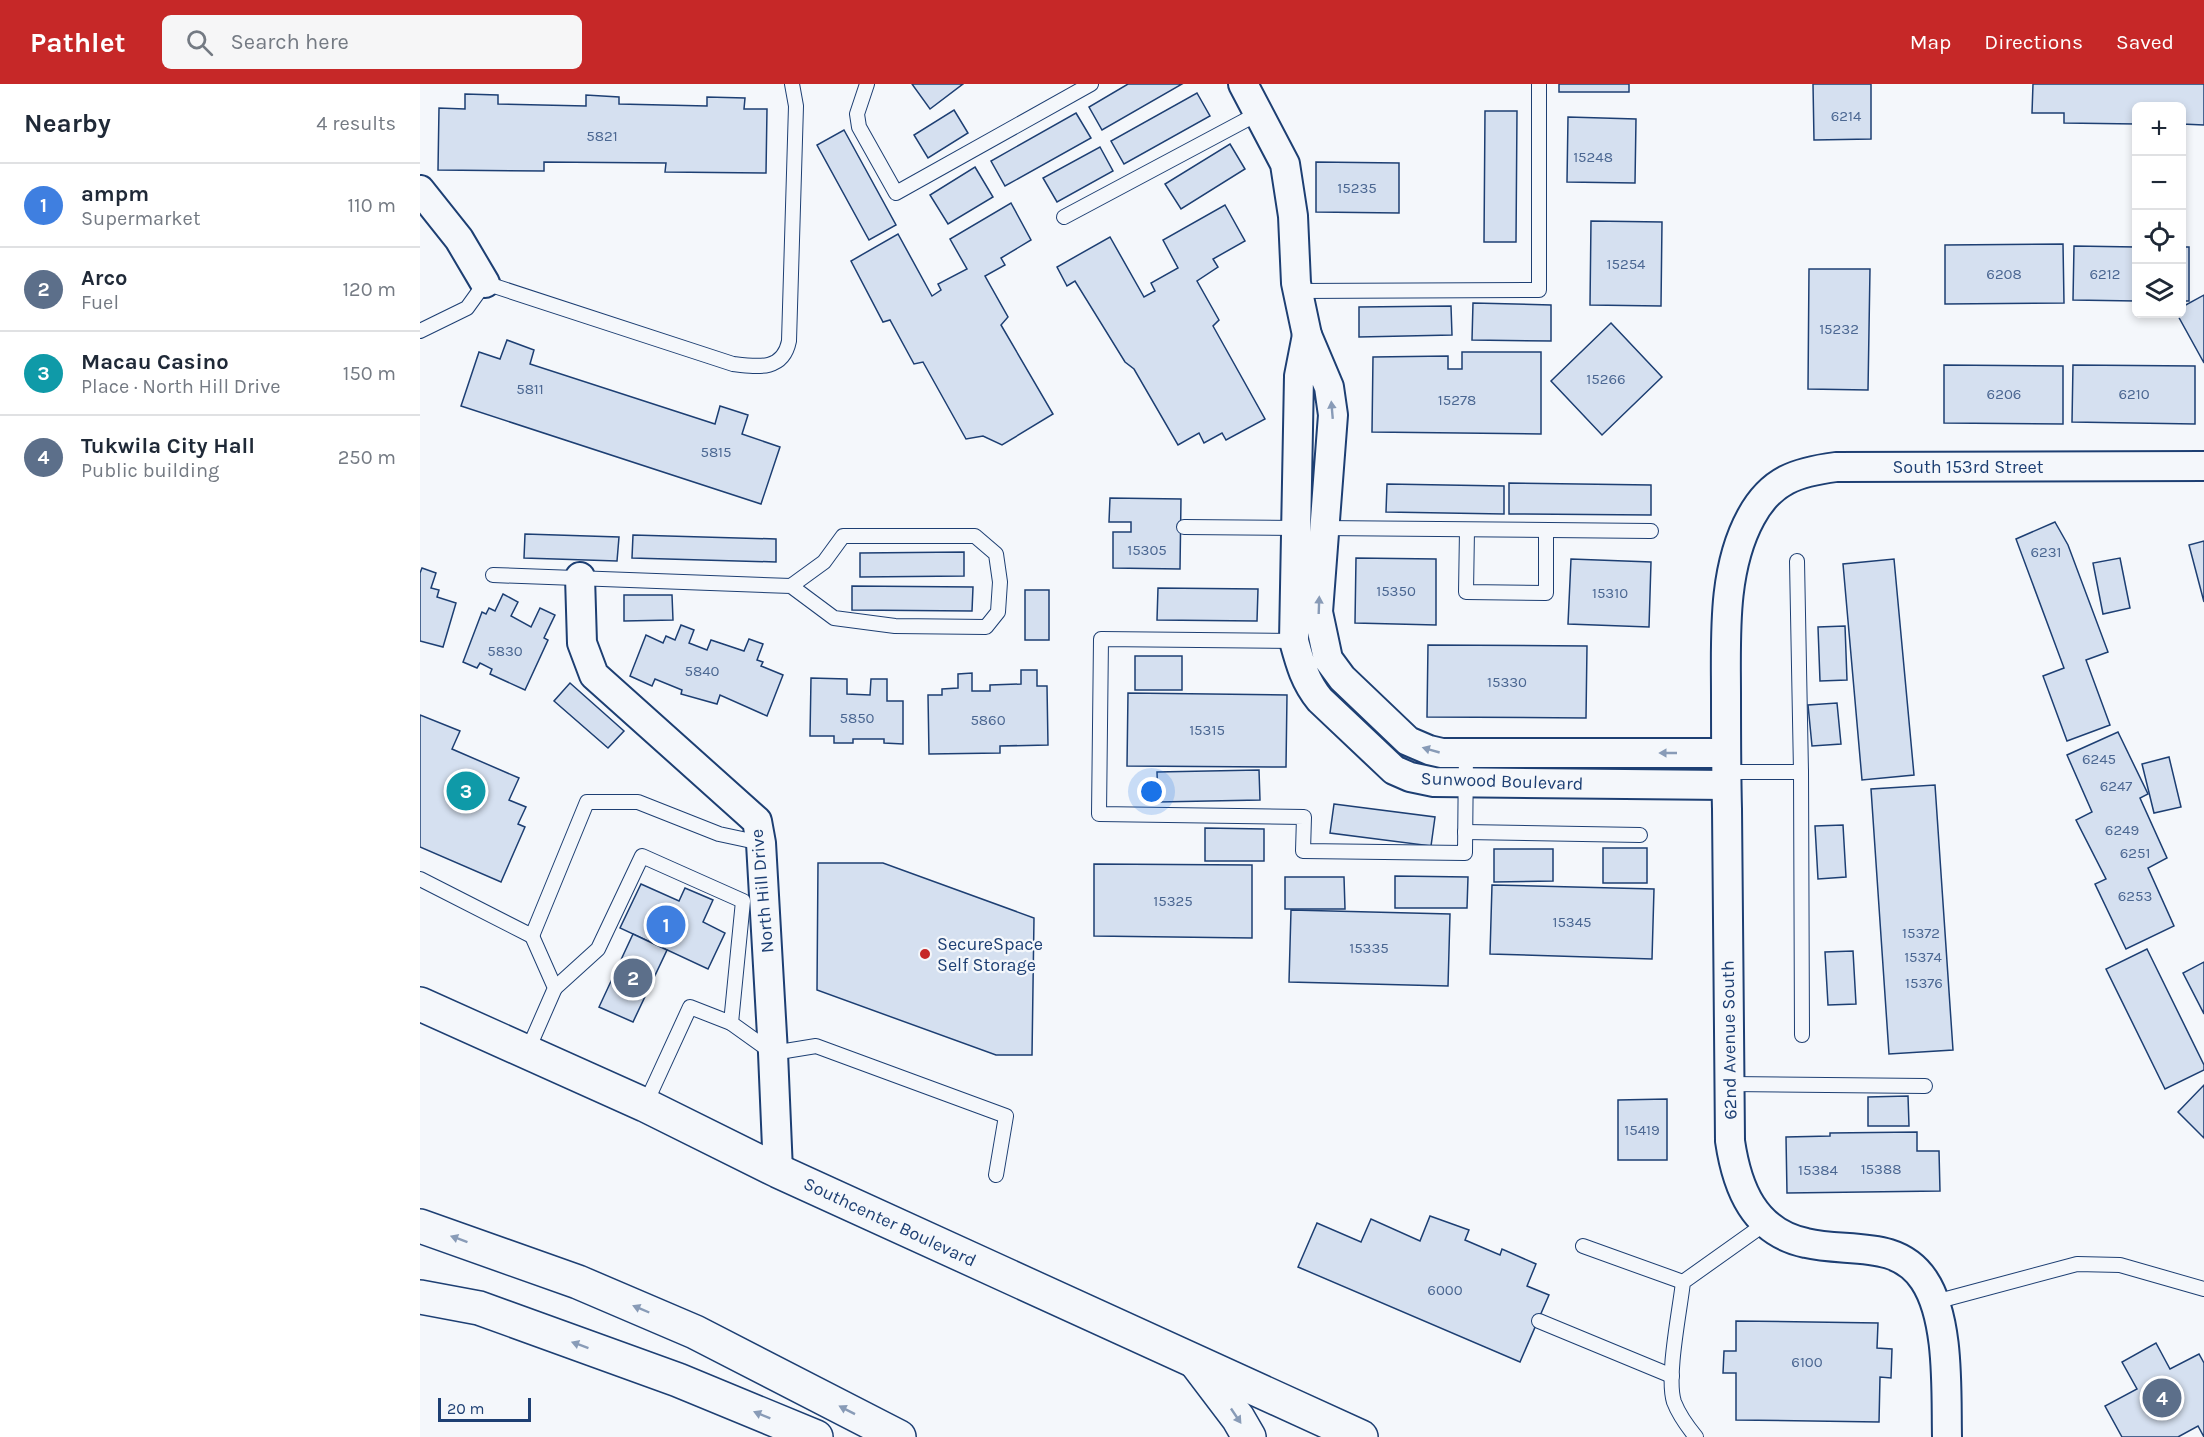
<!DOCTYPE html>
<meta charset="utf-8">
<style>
body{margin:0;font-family:Karla,sans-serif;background:#f6f6f7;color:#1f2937}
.controls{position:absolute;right:18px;top:18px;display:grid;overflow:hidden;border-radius:9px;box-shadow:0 3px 9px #0003}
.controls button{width:54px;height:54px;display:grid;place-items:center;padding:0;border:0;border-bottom:2px solid #e0e1e3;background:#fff;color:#1f2937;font:30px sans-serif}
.scale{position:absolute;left:18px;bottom:15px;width:93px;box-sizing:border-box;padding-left:6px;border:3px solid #1d3f73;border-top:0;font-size:16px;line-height:21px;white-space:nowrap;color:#1d3f73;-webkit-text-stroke:4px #f4f7fb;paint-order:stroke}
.you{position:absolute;left:732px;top:708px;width:21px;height:21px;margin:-15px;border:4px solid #fff;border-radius:50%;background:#1a73e8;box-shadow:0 0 0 9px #1a73e833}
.badge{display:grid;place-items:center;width:39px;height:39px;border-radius:50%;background:#c62828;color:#fff;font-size:20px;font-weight:700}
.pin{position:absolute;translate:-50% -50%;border:3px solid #fff;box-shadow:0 2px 6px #0006}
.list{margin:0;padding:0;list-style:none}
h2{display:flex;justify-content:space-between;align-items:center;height:78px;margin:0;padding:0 24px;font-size:26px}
h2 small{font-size:20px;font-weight:400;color:#747a83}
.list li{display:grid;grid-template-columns:39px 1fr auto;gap:18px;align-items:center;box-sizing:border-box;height:84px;padding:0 24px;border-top:2px solid #e0e1e3}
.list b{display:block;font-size:22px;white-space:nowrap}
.list p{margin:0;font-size:20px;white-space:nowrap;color:#747a83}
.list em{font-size:20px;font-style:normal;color:#747a83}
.icon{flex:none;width:33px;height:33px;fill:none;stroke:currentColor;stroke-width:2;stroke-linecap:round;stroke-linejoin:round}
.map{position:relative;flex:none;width:1784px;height:1353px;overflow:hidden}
header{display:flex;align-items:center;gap:36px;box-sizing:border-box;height:84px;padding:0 30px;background:#c62828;color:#fff}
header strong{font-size:28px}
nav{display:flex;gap:33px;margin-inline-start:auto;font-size:21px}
.search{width:420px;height:54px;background:#f6f6f7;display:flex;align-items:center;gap:15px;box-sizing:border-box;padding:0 21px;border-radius:9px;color:#747a83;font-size:22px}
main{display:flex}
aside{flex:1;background:#fff}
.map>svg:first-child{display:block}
.building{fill:#d5e0f0;stroke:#1d3f73;stroke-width:1.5}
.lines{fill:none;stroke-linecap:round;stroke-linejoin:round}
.lane-casing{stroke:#1d3f73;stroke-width:16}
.street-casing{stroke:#1d3f73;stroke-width:32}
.secondary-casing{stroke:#1d3f73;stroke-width:36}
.highway-casing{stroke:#1d3f73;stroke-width:36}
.lane{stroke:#f4f7fb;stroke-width:14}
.street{stroke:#f4f7fb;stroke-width:28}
.secondary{stroke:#f4f7fb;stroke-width:33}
.highway{stroke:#f4f7fb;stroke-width:33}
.oneway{fill:#889bb7}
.poi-dot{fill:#c62828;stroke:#f4f7fb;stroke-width:2}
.labels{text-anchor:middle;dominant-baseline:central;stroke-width:4.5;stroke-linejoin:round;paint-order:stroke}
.number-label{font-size:15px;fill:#4b6792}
.street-label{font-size:18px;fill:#1d3f73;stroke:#f4f7fb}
.poi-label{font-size:18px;fill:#1d3f73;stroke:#f4f7fb;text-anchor:start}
</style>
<header>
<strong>Pathlet</strong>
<div class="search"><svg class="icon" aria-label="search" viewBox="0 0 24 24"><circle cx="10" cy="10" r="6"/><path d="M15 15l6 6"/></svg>Search here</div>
<nav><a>Map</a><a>Directions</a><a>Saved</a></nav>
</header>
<main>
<aside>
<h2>Nearby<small>4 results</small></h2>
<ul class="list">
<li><span class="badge" style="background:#3f7fe0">1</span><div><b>ampm</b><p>Supermarket</p></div><em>110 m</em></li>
<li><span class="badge" style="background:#5c6f8a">2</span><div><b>Arco</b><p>Fuel</p></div><em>120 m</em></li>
<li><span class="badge" style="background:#0f9aa8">3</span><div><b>Macau Casino</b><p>Place · North Hill Drive</p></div><em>150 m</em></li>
<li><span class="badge" style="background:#5c6f8a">4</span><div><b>Tukwila City Hall</b><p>Public building</p></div><em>250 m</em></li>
</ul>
</aside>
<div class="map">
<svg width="1784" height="1353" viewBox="0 0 1784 1353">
<rect width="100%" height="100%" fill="#f4f7fb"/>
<g class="building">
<path d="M 492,0 L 543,0 L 510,25 Z"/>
<path d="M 708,0 L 762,0 L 682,46 L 669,23 Z"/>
<rect x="1139" y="0" width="70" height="8"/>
<path d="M 1393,0 L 1451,0 L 1451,55 L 1394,56 Z"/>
<path d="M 1613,0 L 1784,0 L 1784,41 L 1762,40 L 1762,22 L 1716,22 L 1716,40 L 1644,39 L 1644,29 L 1612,29 Z"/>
<path d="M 777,9 L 790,32 L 704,80 L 691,57 Z"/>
<path d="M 45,10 L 78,11 L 78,20 L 166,22 L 166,11 L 199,13 L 199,20 L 287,22 L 287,13 L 325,14 L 324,25 L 347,25 L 346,89 L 245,88 L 246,79 L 124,78 L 124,87 L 18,86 L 19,24 L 45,25 Z"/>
<path d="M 534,26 L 548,49 L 508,74 L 494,51 Z"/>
<path d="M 1065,27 L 1097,27 L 1096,158 L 1064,158 Z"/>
<path d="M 656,29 L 671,54 L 585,102 L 571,77 Z"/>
<path d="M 1148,33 L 1216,35 L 1215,99 L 1147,98 Z"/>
<path d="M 424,46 L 476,141 L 449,156 L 397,61 Z"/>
<path d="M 810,60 L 825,85 L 761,125 L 745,100 Z"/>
<path d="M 680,63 L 693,87 L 637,118 L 623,94 Z"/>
<path d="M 896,78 L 979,79 L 979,129 L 896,128 Z"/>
<path d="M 555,83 L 573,113 L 528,140 L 510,111 Z"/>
<path d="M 591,119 L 611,156 L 581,174 L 585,181 L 565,192 L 588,233 L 581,241 L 633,330 L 582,361 L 563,352 L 546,355 L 503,278 L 494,280 L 470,236 L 463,238 L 431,177 L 478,150 L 512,212 L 521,206 L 518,200 L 547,185 L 530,155 Z"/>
<path d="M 805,121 L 825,157 L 793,175 L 798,183 L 777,197 L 799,236 L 793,242 L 845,335 L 806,356 L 802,349 L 784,359 L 779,349 L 758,361 L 714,285 L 705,278 L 655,197 L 647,202 L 637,183 L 690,153 L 724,213 L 735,207 L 731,199 L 758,184 L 743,156 Z"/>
<path d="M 1171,137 L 1242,138 L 1241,222 L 1170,221 Z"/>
<path d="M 1643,160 L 1644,219 L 1525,220 L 1525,161 Z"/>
<path d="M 1654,162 L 1716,163 L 1716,217 L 1653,216 Z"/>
<rect x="1762" y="163" width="7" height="54"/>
<path d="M 1389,185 L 1450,185 L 1448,306 L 1388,305 Z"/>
<path d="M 1784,211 L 1784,279 L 1757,230 L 1762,230 L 1762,223 Z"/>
<path d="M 1053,219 L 1131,221 L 1131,257 L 1052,256 Z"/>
<path d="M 1031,222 L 1032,251 L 939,253 L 939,223 Z"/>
<path d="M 1191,239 L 1242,293 L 1182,351 L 1131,297 Z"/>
<path d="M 87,256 L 114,266 L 110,280 L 295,340 L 300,322 L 328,331 L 322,350 L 360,363 L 341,420 L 41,322 L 59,268 L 80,275 Z"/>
<path d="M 1042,268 L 1121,268 L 1121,350 L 952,348 L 953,273 L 1028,272 L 1028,285 L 1042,285 Z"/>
<path d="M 1524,281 L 1643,282 L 1643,340 L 1524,339 Z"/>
<path d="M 1653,281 L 1775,282 L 1775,340 L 1652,338 Z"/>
<path d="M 1089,399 L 1231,401 L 1231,431 L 1089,430 Z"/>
<path d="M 967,400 L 1084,402 L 1084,430 L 966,428 Z"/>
<path d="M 690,414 L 761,415 L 760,485 L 693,484 L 693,448 L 711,448 L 711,438 L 689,438 Z"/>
<path d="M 1635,438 L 1648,461 L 1688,568 L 1666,576 L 1690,641 L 1647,657 L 1623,592 L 1644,584 L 1596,455 Z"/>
<path d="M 105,450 L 199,453 L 197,477 L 104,474 Z"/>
<path d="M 213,451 L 356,455 L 356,478 L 212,474 Z"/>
<path d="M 1784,457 L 1784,518 L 1769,461 Z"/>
<path d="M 544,468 L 544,492 L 440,493 L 440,469 Z"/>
<path d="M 936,474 L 1016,475 L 1016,541 L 935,539 Z"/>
<path d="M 1700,474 L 1710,524 L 1683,530 L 1673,479 Z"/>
<path d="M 1151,475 L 1231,478 L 1229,543 L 1148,540 Z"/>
<path d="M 1474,475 L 1494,691 L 1442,696 L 1423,480 Z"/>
<path d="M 2,484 L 16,489 L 11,504 L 19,506 L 17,513 L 36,519 L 23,563 L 0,557 L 0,489 Z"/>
<path d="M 432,502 L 553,503 L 552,527 L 432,526 Z"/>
<path d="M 738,504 L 838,505 L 837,537 L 737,536 Z"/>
<rect x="605" y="506" width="24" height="50"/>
<path d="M 83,510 L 98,518 L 91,532 L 111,543 L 120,524 L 135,531 L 124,554 L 128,556 L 105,606 L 70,590 L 72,585 L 60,579 L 57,584 L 43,578 L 62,528 L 66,530 L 69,524 L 75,527 Z"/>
<path d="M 204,511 L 252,511 L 253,536 L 204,537 Z"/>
<path d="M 261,541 L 274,546 L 269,559 L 287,566 L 291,556 L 324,567 L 329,555 L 343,560 L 337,576 L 343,578 L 341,582 L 363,591 L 347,632 L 300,611 L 297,620 L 261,610 L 262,606 L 235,595 L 232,602 L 210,592 L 226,551 L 243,559 L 246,552 L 255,556 Z"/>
<path d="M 1425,542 L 1427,596 L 1400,597 L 1398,543 Z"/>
<path d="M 1008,561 L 1167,562 L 1166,634 L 1007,633 Z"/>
<rect x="715" y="572" width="47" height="34"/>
<path d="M 601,586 L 617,586 L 617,602 L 627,602 L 628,661 L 580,662 L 580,669 L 509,670 L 508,611 L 522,611 L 522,605 L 538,604 L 538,590 L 552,589 L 552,607 L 570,607 L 570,601 L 601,600 Z"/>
<path d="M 391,594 L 427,595 L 427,610 L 450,611 L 451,595 L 467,595 L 467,617 L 483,617 L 483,660 L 464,659 L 464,655 L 433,655 L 433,659 L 414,659 L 414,652 L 390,652 Z"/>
<path d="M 150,599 L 204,647 L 188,664 L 134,617 Z"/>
<path d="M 708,609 L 867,611 L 866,683 L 707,682 Z"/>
<path d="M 1417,619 L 1421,660 L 1392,662 L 1388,621 Z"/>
<path d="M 0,631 L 40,647 L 32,665 L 99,694 L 89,716 L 106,723 L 98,740 L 105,743 L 81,798 L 0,763 Z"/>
<path d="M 1698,648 L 1728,710 L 1720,714 L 1747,774 L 1728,784 L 1754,842 L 1706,865 L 1675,800 L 1686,795 L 1656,736 L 1672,728 L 1647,671 Z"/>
<path d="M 1749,673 L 1761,723 L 1734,729 L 1722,680 Z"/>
<path d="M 839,686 L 840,716 L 738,718 L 737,688 Z"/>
<path d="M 1515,701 L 1533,966 L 1469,970 L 1451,705 Z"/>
<path d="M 914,720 L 1015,733 L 1011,762 L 910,749 Z"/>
<path d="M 1423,741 L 1426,793 L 1398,795 L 1395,742 Z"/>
<path d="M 785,744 L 844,745 L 844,777 L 785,777 Z"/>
<rect x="1183" y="764" width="44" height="35"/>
<path d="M 1074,765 L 1133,765 L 1133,797 L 1074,798 Z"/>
<path d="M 398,779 L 463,779 L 614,834 L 612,971 L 576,971 L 397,906 Z"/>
<path d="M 674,780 L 832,781 L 832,854 L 674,852 Z"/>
<path d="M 975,792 L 1048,793 L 1047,824 L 975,824 Z"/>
<path d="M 865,793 L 924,793 L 925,825 L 865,825 Z"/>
<path d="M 221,800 L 259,817 L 265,804 L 293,816 L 283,838 L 305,849 L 288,885 L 200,844 Z"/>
<path d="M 1072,801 L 1234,805 L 1232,875 L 1070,870 Z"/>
<path d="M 871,826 L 1030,830 L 1028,902 L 869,898 Z"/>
<path d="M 213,850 L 247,866 L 213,938 L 179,923 Z"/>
<path d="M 1727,865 L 1784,981 L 1784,986 L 1745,1005 L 1686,885 Z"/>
<path d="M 1433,867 L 1436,920 L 1408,921 L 1405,868 Z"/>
<path d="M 1784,878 L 1784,930 L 1763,889 Z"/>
<path d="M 1784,1001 L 1784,1054 L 1758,1028 Z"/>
<path d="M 1488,1012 L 1489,1042 L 1448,1042 L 1448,1013 Z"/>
<path d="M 1247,1015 L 1247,1076 L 1198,1076 L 1198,1016 Z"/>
<path d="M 1497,1048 L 1497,1067 L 1519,1067 L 1520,1107 L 1367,1109 L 1366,1053 L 1410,1052 L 1410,1049 Z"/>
<path d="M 1010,1132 L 1049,1146 L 1045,1156 L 1080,1171 L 1082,1165 L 1116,1180 L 1107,1202 L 1129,1211 L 1100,1278 L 878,1183 L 897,1139 L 941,1158 L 951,1135 L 1000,1157 Z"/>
<path d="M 1316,1237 L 1458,1239 L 1457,1264 L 1472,1265 L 1471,1294 L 1460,1293 L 1459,1338 L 1316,1336 L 1316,1289 L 1303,1289 L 1304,1267 L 1316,1267 Z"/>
<path d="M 1736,1259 L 1750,1285 L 1779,1270 L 1784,1279 L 1784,1353 L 1778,1342 L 1758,1353 L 1702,1353 L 1685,1322 L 1717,1305 L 1702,1278 Z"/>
</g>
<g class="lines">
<g class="lane-casing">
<g id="lane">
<path d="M 447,0 L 437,30 L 439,43 L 476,109 L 671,0"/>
<path d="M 644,133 L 839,29"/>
<path d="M 877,207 L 1119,206 L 1119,0"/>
<path d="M 0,247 L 47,224 L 65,199 L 313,280 C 338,283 363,287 369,257 L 376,22 L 372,0"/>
<path d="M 764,443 L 879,444"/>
<path d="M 901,444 L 1231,447"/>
<path d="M 1047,446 L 1046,508 L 1126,509 L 1126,447"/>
<path d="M 73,491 L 371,502 L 414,534 L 475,542 L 566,543 L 578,528 L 580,498 L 576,470 L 555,452 L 423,452 L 404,478 L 371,502"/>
<path d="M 878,557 L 681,555 L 679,730 L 884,733 L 883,767 L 1045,769 L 1046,669"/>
<path d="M 1306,688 L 1381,688 L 1377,477"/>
<path d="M 1381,688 L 1382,951"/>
<path d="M 1045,748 L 1220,751"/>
<path d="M 0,795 L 112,852 L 167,718 L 218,718 L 299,750 L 341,759"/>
<path d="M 135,904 L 178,865 L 222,772 L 323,817 L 311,939 L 353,969 L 396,962 L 586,1032 L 576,1091"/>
<path d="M 107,968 L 135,904 L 112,852"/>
<path d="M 1310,1000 L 1505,1002"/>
<path d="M 225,1021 L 270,923 L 311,939"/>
<path d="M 1163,1162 L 1263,1198"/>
<path d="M 1515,1218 L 1657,1180 L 1700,1181 L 1784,1205"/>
<path d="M 1119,1237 L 1252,1292"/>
<path d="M 1276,1353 C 1267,1342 1259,1331 1254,1318 C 1246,1293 1260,1226 1263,1198 L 1346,1139"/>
</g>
</g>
<g class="street-casing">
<g id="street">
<path d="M 823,0 L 865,80 L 873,132 L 876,199 L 887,251"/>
<path d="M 0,106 L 39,155 L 65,199"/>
<path d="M 160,493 L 162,559 L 174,591 L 337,737 L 341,759 L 353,969 L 358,1087"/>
<path d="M 1306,669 L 1022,669 L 1009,666 L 988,657 L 922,594 L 908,575 L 898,528 L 913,331 L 909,303 L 887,251 L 879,292 L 874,557 C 880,579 885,598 900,616 L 974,686 L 990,693 L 1014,698 L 1306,701"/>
<path d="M 1527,1353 C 1526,1307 1530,1235 1504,1196 C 1477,1155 1427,1169 1386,1159 C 1334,1148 1317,1104 1310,1057 C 1309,946 1308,836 1307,725 C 1306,687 1306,649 1306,611 C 1306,553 1302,486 1331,433 C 1351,396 1377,388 1416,383 L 1784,382"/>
</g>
</g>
<g class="secondary-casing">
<g id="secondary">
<path d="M 0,920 L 225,1021 L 358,1087 L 941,1353"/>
<path d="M 777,1280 L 818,1334 L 829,1353"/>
</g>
</g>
<g class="highway-casing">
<g id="highway">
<path d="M 0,1142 L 158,1198 L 275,1248 L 479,1353"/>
<path d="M 0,1213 L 59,1224 L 258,1296 L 396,1353"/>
</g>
</g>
<use href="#lane" class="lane"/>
<use href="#street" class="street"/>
<use href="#secondary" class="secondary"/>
<use href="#highway" class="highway"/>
</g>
<defs><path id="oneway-solid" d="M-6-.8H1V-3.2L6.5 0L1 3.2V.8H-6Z" transform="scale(1.5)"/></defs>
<g class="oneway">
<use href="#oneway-solid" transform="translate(912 326) rotate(-95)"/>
<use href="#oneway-solid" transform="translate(899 521) rotate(-88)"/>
<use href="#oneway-solid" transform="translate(1011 666) rotate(-164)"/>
<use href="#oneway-solid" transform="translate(1248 669) rotate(-180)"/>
<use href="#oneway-solid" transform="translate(39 1155) rotate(-160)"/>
<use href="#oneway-solid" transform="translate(221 1225) rotate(-157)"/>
<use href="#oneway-solid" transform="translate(160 1261) rotate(-160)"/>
<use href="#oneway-solid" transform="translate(427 1326) rotate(-153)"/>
<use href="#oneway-solid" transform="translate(342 1331) rotate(-158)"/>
<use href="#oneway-solid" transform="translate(816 1332) rotate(56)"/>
</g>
<circle class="poi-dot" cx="505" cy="870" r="6"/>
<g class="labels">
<g class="number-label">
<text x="1426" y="32">6214</text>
<text x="182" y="52">5821</text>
<text x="1173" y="73">15248</text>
<text x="937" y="104">15235</text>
<text x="1206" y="180">15254</text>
<text x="1584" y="190">6208</text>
<text x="1685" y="190">6212</text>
<text x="1419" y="245">15232</text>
<text x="1186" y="295">15266</text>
<text x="110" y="305">5811</text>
<text x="1584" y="310">6206</text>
<text x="1714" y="310">6210</text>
<text x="1037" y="316">15278</text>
<text x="296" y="368">5815</text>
<text x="727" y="466">15305</text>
<text x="1626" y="468">6231</text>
<text x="976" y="507">15350</text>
<text x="1190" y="509">15310</text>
<text x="85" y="567">5830</text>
<text x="282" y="587">5840</text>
<text x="1087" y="598">15330</text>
<text x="437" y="634">5850</text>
<text x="568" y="636">5860</text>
<text x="787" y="646">15315</text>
<text x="1679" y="675">6245</text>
<text x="1696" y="702">6247</text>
<text x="1702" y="746">6249</text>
<text x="1715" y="769">6251</text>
<text x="1715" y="812">6253</text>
<text x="753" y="817">15325</text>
<text x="1152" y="838">15345</text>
<text x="1501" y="849">15372</text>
<text x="949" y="864">15335</text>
<text x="1503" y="873">15374</text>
<text x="1504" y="899">15376</text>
<text x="1222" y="1046">15419</text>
<text x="1461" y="1085">15388</text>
<text x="1398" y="1086">15384</text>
<text x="1025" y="1206">6000</text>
<text x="1387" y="1278">6100</text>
</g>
<g class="street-label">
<text x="1548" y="383">South 153rd Street</text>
<text transform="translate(1082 697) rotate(2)">Sunwood Boulevard</text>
<text transform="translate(342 807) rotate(-95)">North Hill Drive</text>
<text transform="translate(1309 956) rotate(-91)">62nd Avenue South</text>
<text transform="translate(470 1138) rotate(25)">Southcenter Boulevard</text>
</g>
<g class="poi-label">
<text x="517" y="860">SecureSpace<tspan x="517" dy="21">Self Storage</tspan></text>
</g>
</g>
</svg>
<div class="controls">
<button>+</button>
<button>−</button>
<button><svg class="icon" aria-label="locate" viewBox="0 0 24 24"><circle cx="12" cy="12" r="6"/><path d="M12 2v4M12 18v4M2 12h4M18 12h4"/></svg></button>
<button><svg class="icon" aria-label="layers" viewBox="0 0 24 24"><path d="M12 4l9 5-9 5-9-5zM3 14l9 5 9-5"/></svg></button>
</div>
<div class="scale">20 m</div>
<div class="you"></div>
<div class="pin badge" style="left:246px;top:841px;background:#3f7fe0">1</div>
<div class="pin badge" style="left:213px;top:894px;background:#5c6f8a">2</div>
<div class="pin badge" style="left:46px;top:707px;background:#0f9aa8">3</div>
<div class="pin badge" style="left:1742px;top:1314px;background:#5c6f8a">4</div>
</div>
</main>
